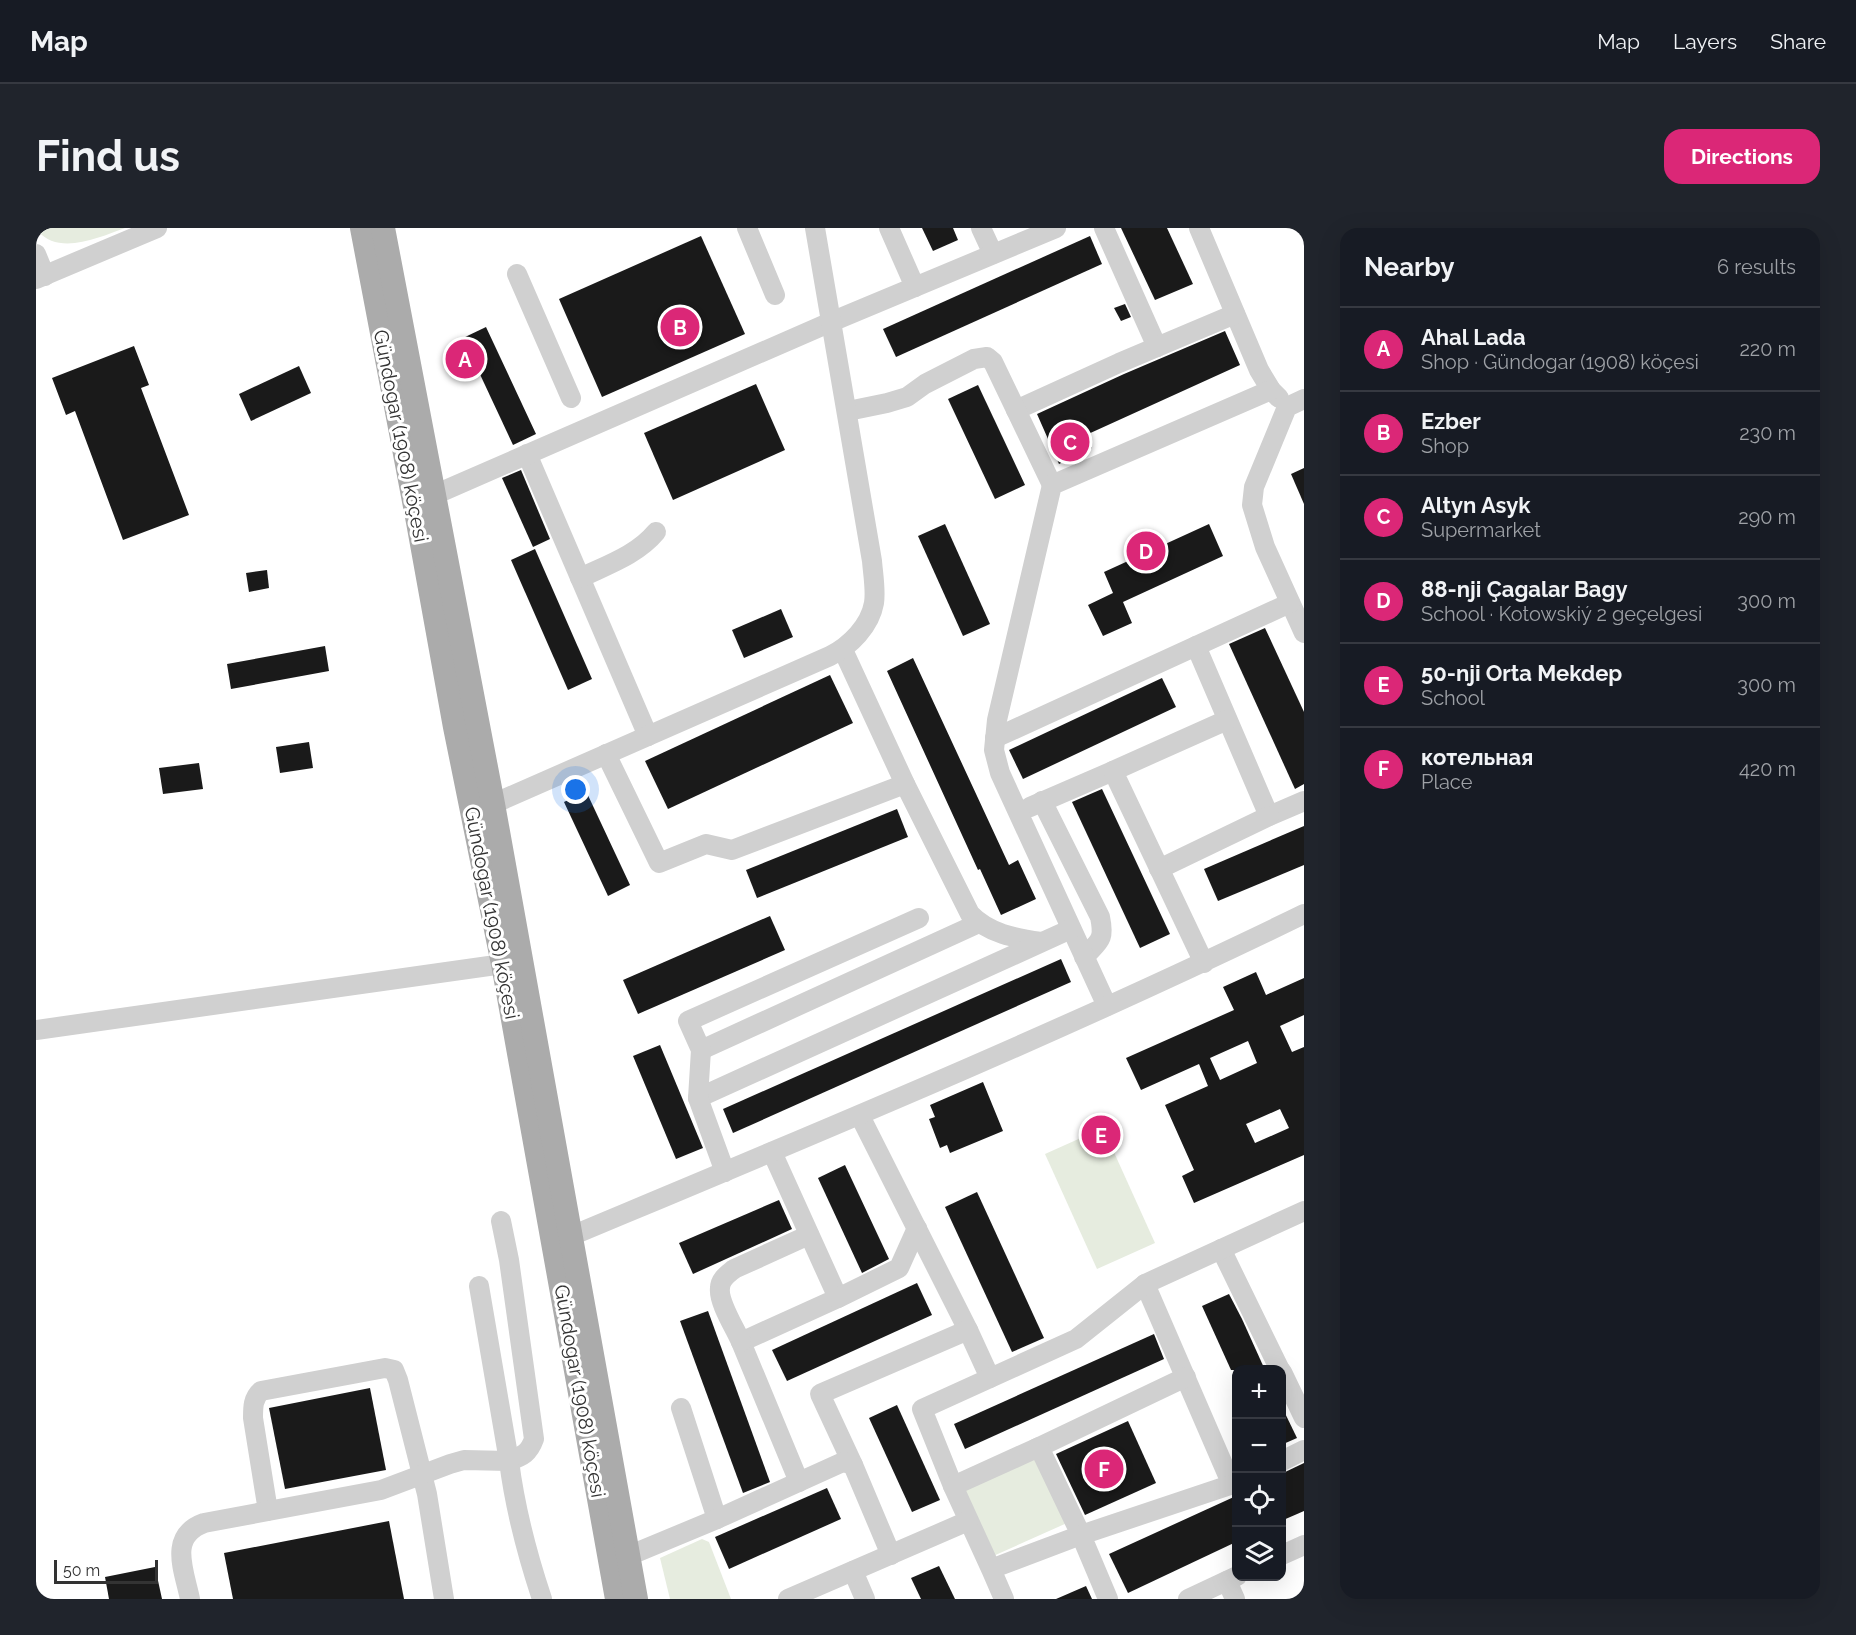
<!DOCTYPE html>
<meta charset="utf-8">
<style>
body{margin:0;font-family:Raleway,sans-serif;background:#20242c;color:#f1f3f6}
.controls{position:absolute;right:18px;bottom:18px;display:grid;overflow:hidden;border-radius:12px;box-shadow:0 6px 24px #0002}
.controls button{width:54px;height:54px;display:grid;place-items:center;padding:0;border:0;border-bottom:2px solid #363941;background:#171b24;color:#f1f3f6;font:30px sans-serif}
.scale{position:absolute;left:18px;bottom:15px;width:104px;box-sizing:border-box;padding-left:6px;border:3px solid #333;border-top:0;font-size:16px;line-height:21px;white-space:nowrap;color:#333;-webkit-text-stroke:4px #fff;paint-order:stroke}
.you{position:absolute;left:540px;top:562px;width:21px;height:21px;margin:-15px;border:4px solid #fff;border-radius:50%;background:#1a73e8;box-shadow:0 0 0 9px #1a73e833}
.badge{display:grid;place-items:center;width:39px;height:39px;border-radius:50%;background:#db2777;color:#fff;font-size:20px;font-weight:700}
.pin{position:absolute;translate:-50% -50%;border:3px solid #fff;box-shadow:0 2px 6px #0006}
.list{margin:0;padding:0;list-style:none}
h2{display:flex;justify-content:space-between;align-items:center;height:78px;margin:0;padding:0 24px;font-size:26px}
h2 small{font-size:20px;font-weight:400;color:#9ea1a6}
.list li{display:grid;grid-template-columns:39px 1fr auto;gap:18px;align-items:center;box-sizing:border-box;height:84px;padding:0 24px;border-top:2px solid #363941}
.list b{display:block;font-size:22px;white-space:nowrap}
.list p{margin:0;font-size:20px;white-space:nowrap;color:#9ea1a6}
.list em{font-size:20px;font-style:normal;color:#9ea1a6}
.icon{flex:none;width:33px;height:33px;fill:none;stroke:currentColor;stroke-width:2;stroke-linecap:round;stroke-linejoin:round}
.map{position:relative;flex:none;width:1268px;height:1371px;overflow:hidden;border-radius:18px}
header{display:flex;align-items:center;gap:36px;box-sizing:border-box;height:84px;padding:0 30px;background:#171b24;border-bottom:2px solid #363941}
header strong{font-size:28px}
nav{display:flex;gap:33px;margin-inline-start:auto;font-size:21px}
.intro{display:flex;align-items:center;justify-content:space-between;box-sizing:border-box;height:144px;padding:0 36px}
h1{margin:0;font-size:42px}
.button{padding:15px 27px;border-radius:18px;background:#db2777;color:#fff;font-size:21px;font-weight:700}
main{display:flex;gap:36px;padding:0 36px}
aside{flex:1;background:#171b24;border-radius:18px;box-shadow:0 6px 24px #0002}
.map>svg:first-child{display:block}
.green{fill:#e6ecdf}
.building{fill:#1a1a1a;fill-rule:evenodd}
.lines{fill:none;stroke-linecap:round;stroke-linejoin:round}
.minor{stroke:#d0d0d0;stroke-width:20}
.major{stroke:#ababab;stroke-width:24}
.labels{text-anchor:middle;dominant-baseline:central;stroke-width:6;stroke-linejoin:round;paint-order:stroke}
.street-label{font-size:20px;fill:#333;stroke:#fff}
</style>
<header>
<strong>Map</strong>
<nav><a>Map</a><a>Layers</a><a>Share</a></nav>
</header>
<div class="intro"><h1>Find us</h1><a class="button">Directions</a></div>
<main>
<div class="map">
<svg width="1268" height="1371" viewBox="0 0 1268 1371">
<rect width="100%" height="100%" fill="#fff"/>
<g class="green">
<path d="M 10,0 L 89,0 C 64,9 23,28 2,3 Z"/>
<path d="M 1067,900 L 1119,1015 L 1061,1041 L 1009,926 Z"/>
<path d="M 1001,1228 L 1031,1295 L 955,1329 L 927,1263 Z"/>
<path d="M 666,1311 L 673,1314 L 695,1371 L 634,1371 L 624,1330 Z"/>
</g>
<g class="building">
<path d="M 886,0 L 917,0 L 922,12 L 897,23 Z"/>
<path d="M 1085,0 L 1131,0 L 1157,56 L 1119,72 Z"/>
<path d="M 665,8 L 709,106 L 566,169 L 523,71 Z"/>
<path d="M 1054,8 L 1066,36 L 860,129 L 847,101 Z"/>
<path d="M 1089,76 L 1095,89 L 1085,93 L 1078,80 Z"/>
<path d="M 450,99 L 500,206 L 477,217 L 427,110 Z"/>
<path d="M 1189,103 L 1204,137 L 1050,207 L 1056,220 L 1023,236 L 1001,186 L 1088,146 Z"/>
<path d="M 98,118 L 113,157 L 105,160 L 153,287 L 87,312 L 39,183 L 30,187 L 16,150 Z"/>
<path d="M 263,138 L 275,165 L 215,193 L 203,166 Z"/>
<path d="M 720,156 L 749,222 L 637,272 L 608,205 Z"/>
<path d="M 942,157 L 989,257 L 959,271 L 912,171 Z"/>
<path d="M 1268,240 L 1268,276 L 1255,246 Z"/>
<path d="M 485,242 L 514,311 L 497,319 L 466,250 Z"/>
<path d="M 909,296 L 954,396 L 927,408 L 882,308 Z"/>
<path d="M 1173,296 L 1187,328 L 1087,374 L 1096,395 L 1067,408 L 1052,377 L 1077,365 L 1068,344 Z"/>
<path d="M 499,321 L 556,451 L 532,462 L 475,332 Z"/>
<path d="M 231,342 L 233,360 L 213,364 L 210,345 Z"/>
<path d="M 745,381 L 757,409 L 708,430 L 696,402 Z"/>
<path d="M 1229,400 L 1268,484 L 1268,556 L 1259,561 L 1193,416 Z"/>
<path d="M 289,418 L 293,443 L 195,461 L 191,436 Z"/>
<path d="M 877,430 L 973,637 L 982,632 L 1000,671 L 965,687 L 944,641 L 942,642 L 851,443 Z"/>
<path d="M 794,447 L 817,495 L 632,581 L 609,533 Z"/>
<path d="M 1126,450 L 1140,479 L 987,551 L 973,522 Z"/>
<path d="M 273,514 L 277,540 L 244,545 L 240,519 Z"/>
<path d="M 163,535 L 167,561 L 127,566 L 123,540 Z"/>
<path d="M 1066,561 L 1134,706 L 1104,720 L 1036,574 Z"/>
<path d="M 550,563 L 594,657 L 572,668 L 528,574 Z"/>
<path d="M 861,581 L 872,609 L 721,670 L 710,642 Z"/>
<path d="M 1268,598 L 1268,637 L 1182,673 L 1168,641 Z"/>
<path d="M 734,688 L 749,722 L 602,786 L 587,752 Z"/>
<path d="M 1025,731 L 1035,754 L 697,905 L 687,881 Z"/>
<path d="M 1220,744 L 1230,767 L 1268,750 L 1268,787 L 1244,798 L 1256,824 L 1268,819 L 1268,927 L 1158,975 L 1146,948 L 1158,942 L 1129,877 L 1172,858 L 1163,836 L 1105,862 L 1090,830 L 1198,782 L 1187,759 ZM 1212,813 L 1221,835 L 1184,852 L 1174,830 ZM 1244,881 L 1253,900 L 1219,915 L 1210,896 Z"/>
<path d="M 624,817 L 667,920 L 640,931 L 597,828 Z"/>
<path d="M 947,854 L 967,903 L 914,925 L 911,917 L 904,920 L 893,891 L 899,889 L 894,877 Z"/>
<path d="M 809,937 L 853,1031 L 826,1045 L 782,950 Z"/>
<path d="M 941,964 L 1008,1110 L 976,1124 L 909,979 Z"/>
<path d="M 743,972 L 756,1001 L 657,1046 L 643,1015 Z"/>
<path d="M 881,1055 L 896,1087 L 751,1153 L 736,1122 Z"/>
<path d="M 1193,1066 L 1206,1091 L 1229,1142 L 1195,1142 L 1166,1078 Z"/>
<path d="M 672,1083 L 734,1254 L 707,1265 L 644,1093 Z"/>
<path d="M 1118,1106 L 1128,1131 L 929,1221 L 918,1196 Z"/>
<path d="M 334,1160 L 350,1242 L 249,1261 L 233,1180 Z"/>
<path d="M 861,1177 L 904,1272 L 876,1284 L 833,1190 Z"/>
<path d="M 1245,1177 L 1261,1210 L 1245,1217 Z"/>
<path d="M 1092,1193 L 1120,1255 L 1049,1287 L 1020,1226 Z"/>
<path d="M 1268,1235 L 1268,1283 L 1245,1293 L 1245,1246 Z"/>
<path d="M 791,1260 L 805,1291 L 693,1341 L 679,1309 Z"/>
<path d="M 1200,1268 L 1200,1314 L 1092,1365 L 1073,1326 Z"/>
<path d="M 353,1293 L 368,1371 L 197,1371 L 188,1325 Z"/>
<path d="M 903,1338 L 919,1371 L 885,1371 L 875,1350 Z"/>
<path d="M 119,1339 L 126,1371 L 73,1371 L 69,1349 Z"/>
<path d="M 1050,1358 L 1056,1371 L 1020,1371 Z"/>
</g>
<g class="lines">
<g class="minor">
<path d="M 711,0 L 739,67"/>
<path d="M 853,0 L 879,59"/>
<path d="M 945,0 L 957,26"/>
<path d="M 1068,0 L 1121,119"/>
<path d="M 1163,0 L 1223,142 L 1235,162 L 1243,170"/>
<path d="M 0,26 L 9,48"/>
<path d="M 481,46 L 535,170"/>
<path d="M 0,51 L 121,0"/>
<path d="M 1268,171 L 1251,179 L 1218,259 L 1216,277 L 1229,319 L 1268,405"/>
<path d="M 980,182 L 1083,135 L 1199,86"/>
<path d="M 812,183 L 851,175 L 871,169 L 889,156 L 938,131 L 951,129 L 957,134 L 1016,257"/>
<path d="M 491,226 L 612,508"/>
<path d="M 398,267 L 795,94 L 1020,0"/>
<path d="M 544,350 C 571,337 601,327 620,304"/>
<path d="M 1160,418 L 1233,588 L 1268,573"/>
<path d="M 807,422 L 869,556 L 934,686 C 953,706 979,710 1005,714"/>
<path d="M 959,510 L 1254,375"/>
<path d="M 570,526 L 623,635 L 670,616 L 696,622 L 869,556"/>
<path d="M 1006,573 L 1064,689 C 1069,713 1063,713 1048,729"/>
<path d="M 994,579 L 1077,543"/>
<path d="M 444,580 L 457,576 L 794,428 C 814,418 834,398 838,375 C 840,362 837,346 836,333 L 779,0"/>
<path d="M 1123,641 L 1233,588"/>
<path d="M 1168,735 L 1077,543 L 1191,492"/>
<path d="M 1071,778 L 964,545 L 958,522 L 961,492 L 1016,257 L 1235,162"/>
<path d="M 0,802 L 467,736"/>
<path d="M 665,822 L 943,695"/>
<path d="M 662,870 L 1035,701"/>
<path d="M 824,888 L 932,1102"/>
<path d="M 736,924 L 802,1070 L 705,1114 L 763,1254"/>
<path d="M 689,944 L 662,870 L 665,822 L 652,793 L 883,690"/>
<path d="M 465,993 L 473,1032 L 498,1211 C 493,1225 487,1228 473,1233 C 479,1280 491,1326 506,1371"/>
<path d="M 535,1008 C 781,905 1028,803 1268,686"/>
<path d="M 1185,1021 L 1244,1142"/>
<path d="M 1109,1056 L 1196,1257"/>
<path d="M 802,1070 L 863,1040 L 881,1000"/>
<path d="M 705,1114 C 699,1100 682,1074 684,1060 C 684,1051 692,1046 698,1041 L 773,1007"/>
<path d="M 1246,1144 L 1268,1190"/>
<path d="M 645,1180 L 681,1291"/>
<path d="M 999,1221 L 1150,1149"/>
<path d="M 1246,1233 L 1268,1222"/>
<path d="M 817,1237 L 784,1166 L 932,1102 L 954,1150"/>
<path d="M 917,1258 L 886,1181 L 1040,1111 L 1109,1056 L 1268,983"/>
<path d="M 232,1283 L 217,1190 C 217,1179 217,1170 225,1163 L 349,1140 L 358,1142 L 362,1152 L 391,1266 L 408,1371"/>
<path d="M 1246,1327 L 1268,1317"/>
<path d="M 592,1328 L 681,1291 L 807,1234 L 817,1237 L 855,1327"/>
<path d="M 955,1341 L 917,1258 L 1003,1219 L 1045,1307 L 955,1341 L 968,1371"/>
<path d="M 817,1343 L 829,1371"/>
<path d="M 1191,1353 L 1199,1371"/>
<path d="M 154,1371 C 148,1342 132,1308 168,1295 L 345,1262 L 414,1236 L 428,1232 L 473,1233 L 443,1058"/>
<path d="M 752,1371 L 932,1293"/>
<path d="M 1072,1371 L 1045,1307 L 1200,1255"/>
<path d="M 1152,1371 L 1201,1348"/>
</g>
<g class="major">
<path d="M 326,0 L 382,294 L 419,499 L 467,736 L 581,1371"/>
<path d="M 347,0 L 457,576 L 600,1371"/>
</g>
</g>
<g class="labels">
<g class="street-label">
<text transform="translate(365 208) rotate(79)">Gündogar (1908) köçesi</text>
<text transform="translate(456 685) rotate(79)">Gündogar (1908) köçesi</text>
<text transform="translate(544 1163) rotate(80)">Gündogar (1908) köçesi</text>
</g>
</g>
</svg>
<div class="controls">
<button>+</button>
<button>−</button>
<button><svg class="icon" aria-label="locate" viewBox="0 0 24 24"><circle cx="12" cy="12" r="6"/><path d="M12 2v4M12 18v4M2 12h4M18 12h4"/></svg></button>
<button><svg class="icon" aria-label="layers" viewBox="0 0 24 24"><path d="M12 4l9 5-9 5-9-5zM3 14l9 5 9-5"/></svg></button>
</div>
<div class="scale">50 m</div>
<div class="you"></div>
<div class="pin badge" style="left:429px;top:131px">A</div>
<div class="pin badge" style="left:644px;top:99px">B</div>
<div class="pin badge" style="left:1034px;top:214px">C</div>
<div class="pin badge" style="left:1110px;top:323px">D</div>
<div class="pin badge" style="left:1065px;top:907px">E</div>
<div class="pin badge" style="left:1068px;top:1241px">F</div>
</div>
<aside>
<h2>Nearby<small>6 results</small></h2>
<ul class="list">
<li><span class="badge">A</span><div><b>Ahal Lada</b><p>Shop · Gündogar (1908) köçesi</p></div><em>220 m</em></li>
<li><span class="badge">B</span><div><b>Ezber</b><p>Shop</p></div><em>230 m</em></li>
<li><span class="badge">C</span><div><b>Altyn Asyk</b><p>Supermarket</p></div><em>290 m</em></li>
<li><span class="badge">D</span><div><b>88-nji Çagalar Bagy</b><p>School · Kotowskiý 2 geçelgesi</p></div><em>300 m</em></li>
<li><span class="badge">E</span><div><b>50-nji Orta Mekdep</b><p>School</p></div><em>300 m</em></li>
<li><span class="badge">F</span><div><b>котельная</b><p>Place</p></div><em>420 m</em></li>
</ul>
</aside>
</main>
